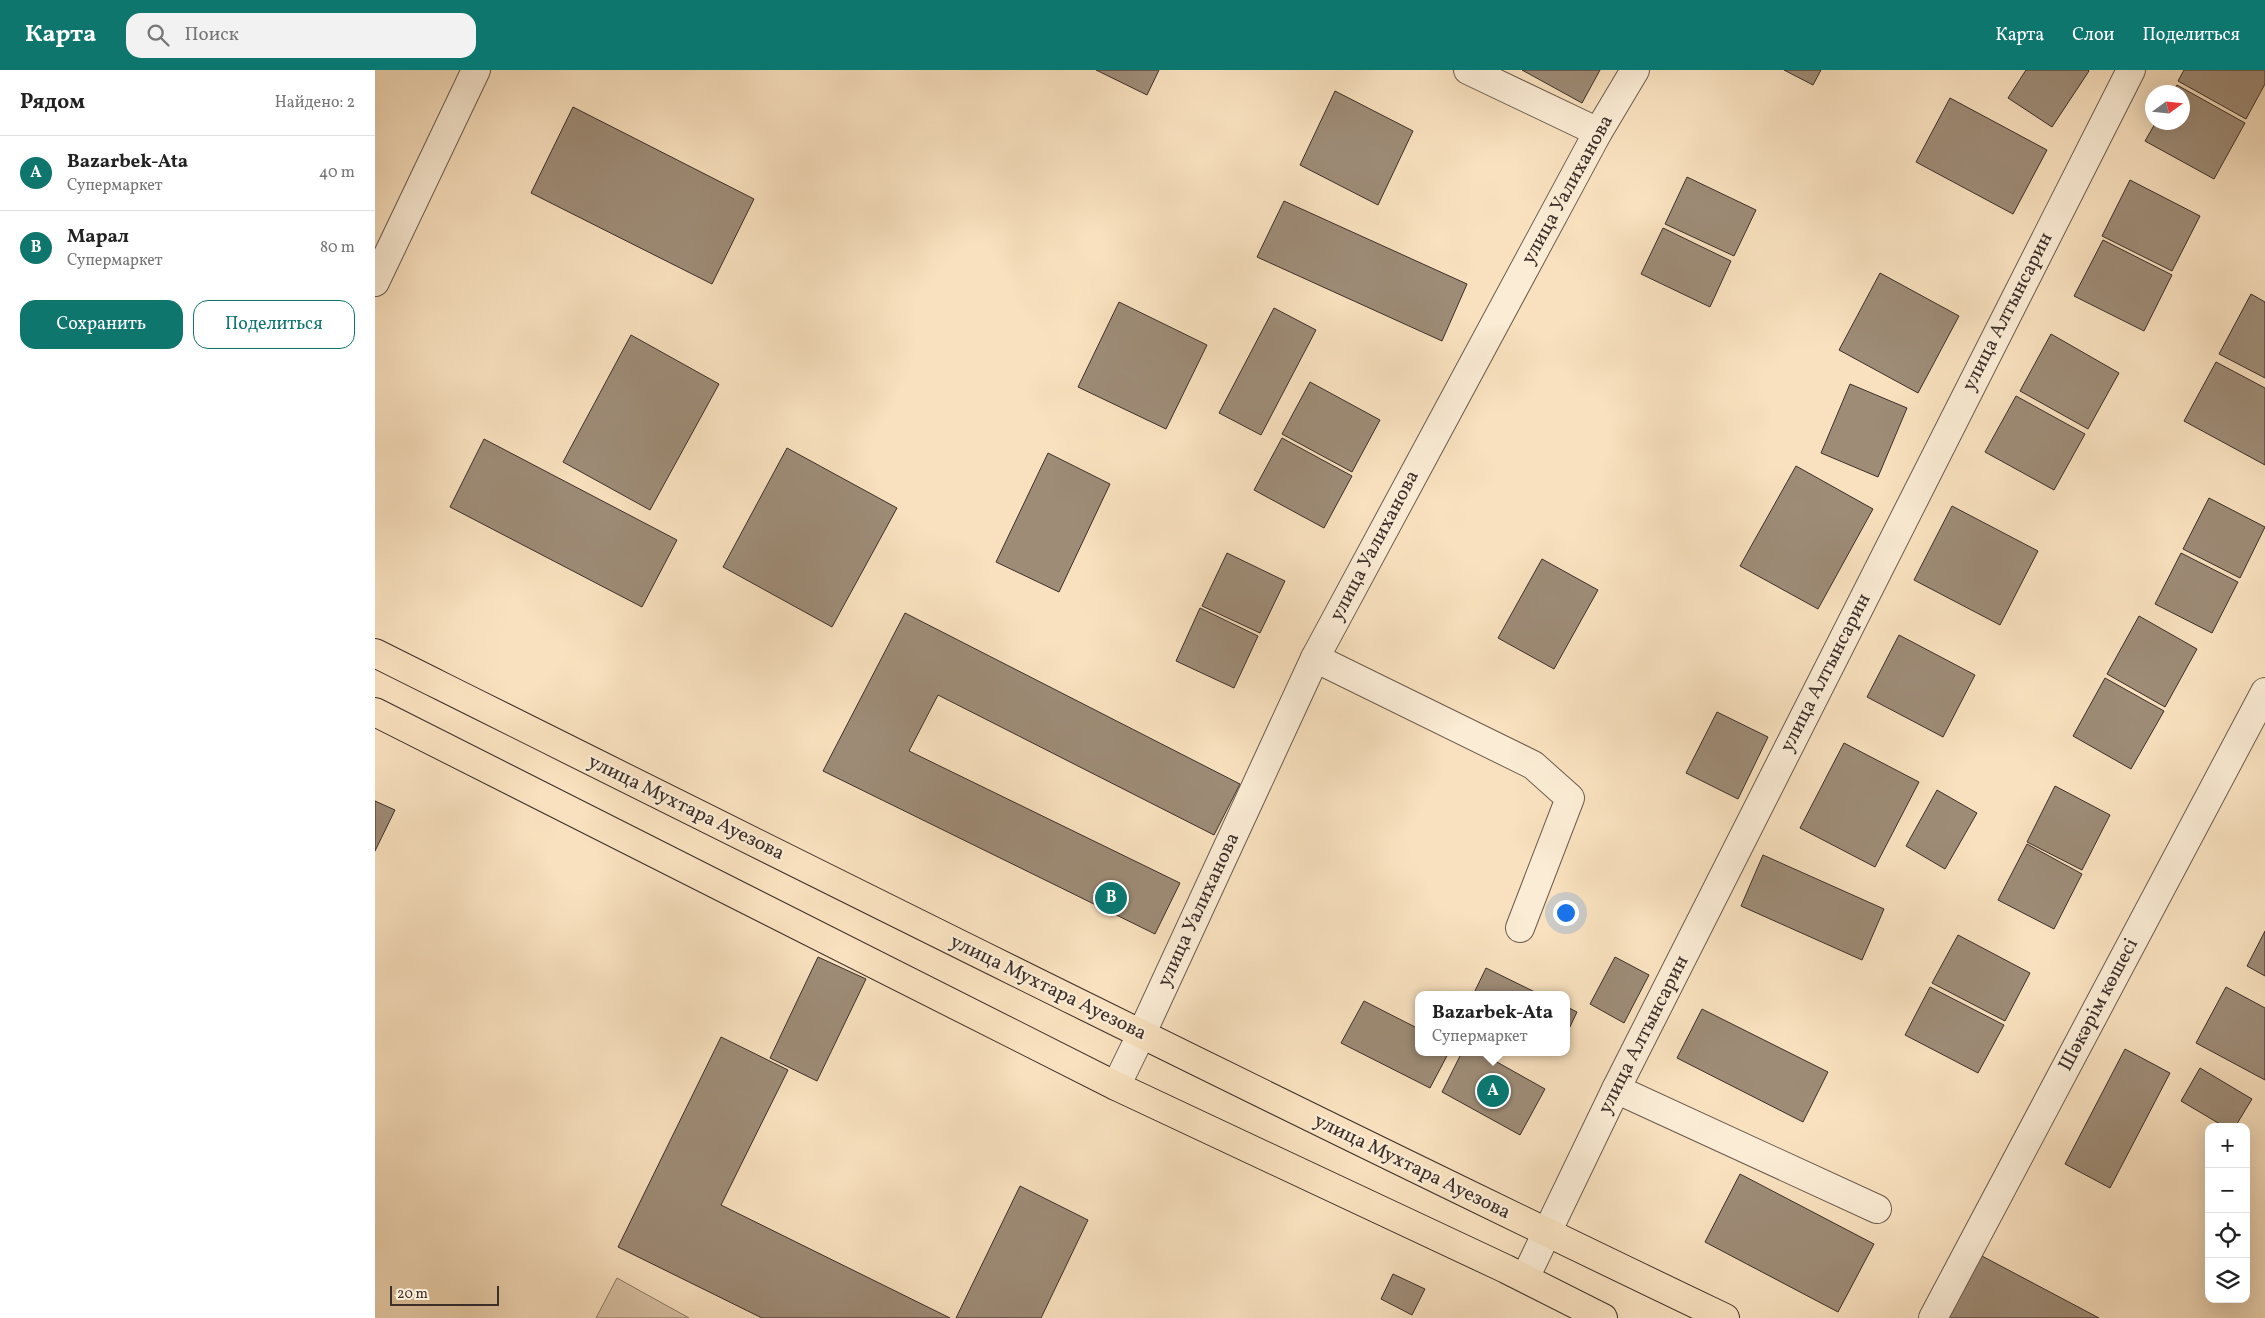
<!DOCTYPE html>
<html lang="ru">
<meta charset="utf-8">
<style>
body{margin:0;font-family:Vollkorn,serif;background:#f2f2f2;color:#222}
.controls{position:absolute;right:15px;bottom:15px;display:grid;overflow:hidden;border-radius:10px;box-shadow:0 5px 20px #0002}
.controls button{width:45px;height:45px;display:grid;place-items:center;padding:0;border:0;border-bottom:1px solid #e0e0e0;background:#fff;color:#222;font:25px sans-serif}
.compass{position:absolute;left:1770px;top:15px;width:45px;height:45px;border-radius:50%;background:#fff;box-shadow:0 5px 20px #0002;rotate:75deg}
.scale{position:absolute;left:15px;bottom:12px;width:109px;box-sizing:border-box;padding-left:5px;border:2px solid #3c2f2a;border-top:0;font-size:14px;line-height:18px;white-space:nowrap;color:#3c2f2a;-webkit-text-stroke:4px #fbecd5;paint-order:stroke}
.you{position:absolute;left:1190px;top:842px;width:18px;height:18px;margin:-12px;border:4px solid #fff;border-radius:50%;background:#1a73e8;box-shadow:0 0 0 8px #1a73e833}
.badge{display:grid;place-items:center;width:32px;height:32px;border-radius:50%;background:#0f766e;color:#fff;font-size:16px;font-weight:700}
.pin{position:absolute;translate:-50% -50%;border:2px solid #fff;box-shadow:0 1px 5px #0006}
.popup{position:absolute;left:1040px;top:921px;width:155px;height:65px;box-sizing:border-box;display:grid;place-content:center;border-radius:10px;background:#fff;filter:drop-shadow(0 1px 4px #0005);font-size:16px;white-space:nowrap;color:#767676}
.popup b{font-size:19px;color:#222}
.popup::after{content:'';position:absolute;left:50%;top:100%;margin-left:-10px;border:10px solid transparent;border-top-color:#fff}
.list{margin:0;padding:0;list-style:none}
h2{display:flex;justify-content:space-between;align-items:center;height:65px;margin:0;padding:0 20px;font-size:21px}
h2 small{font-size:16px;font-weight:400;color:#767676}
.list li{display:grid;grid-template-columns:32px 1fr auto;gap:15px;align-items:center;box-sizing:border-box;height:75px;padding:0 20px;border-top:1px solid #e0e0e0}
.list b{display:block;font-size:19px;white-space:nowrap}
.list p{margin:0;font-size:16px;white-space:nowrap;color:#767676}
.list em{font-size:16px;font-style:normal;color:#767676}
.actions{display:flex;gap:10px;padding:15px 20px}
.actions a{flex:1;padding:11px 0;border:1px solid #0f766e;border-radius:15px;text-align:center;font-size:18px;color:#0f766e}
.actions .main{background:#0f766e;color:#fff}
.icon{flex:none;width:28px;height:28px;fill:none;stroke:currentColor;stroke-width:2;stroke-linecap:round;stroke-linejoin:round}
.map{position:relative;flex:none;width:1890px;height:1248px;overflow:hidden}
header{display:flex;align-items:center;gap:30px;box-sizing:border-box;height:70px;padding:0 25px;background:#0f766e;color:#fff}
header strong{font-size:24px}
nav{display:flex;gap:28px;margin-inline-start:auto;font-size:18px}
.search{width:350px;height:45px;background:#f2f2f2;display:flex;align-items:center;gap:12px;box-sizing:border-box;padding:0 18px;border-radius:15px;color:#767676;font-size:19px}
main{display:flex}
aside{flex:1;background:#fff}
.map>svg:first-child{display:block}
.green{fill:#d9c3a6;stroke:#8a7968}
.building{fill:#9e8c77;stroke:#3c2f2a}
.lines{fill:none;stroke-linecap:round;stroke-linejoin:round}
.minor-casing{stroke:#6b5c4f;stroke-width:30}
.major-casing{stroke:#3c2f2a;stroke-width:30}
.minor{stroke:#fbecd5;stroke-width:28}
.major{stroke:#f9e1bf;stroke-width:28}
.labels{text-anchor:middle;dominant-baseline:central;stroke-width:4.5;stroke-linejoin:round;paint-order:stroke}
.street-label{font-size:20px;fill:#3c2f2a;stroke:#fbecd5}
</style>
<header>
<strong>Карта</strong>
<div class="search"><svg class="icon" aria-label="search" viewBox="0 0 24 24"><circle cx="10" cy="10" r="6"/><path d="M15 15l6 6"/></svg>Поиск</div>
<nav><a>Карта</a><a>Слои</a><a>Поделиться</a></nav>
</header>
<main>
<aside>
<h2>Рядом<small>Найдено: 2</small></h2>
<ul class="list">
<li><span class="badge">A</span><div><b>Bazarbek-Ata</b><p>Супермаркет</p></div><em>40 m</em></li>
<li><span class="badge">B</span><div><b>Марал</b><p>Супермаркет</p></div><em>80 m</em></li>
</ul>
<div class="actions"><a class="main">Сохранить</a><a>Поделиться</a></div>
</aside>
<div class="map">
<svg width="1890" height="1248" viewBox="0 0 1890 1248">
<rect width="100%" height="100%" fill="#f9e1bf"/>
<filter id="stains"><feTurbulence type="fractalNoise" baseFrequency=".004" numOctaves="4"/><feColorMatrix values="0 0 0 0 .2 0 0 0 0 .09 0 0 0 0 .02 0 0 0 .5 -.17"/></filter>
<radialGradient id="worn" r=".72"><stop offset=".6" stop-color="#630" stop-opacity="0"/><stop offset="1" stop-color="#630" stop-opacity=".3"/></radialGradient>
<path class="green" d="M 242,1208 L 314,1248 L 221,1248 Z"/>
<g class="building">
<path d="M 721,0 L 784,0 L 772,25 Z"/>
<path d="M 1147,0 L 1225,0 L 1207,33 Z"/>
<path d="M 1409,0 L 1446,0 L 1438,15 Z"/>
<path d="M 1651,0 L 1713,0 L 1714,1 L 1677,57 L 1633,28 Z"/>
<path d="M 1809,0 L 1890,0 L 1890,14 L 1871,49 L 1803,11 Z"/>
<path d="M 1802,15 L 1870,53 L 1839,109 L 1770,71 L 1781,52 L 1808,52 L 1808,22 L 1797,22 Z"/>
<path d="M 960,21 L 1038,61 L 1003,135 L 925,95 Z"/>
<path d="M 1575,28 L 1672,80 L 1638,144 L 1541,92 Z"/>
<path d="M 198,37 L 379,129 L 337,214 L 156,123 Z"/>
<path d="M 1312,107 L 1381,140 L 1359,186 L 1290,154 Z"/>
<path d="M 1755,110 L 1825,146 L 1797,201 L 1727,166 Z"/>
<path d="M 909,131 L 1092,214 L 1067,271 L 882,187 Z"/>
<path d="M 1288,158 L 1356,191 L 1335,237 L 1266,204 Z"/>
<path d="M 1728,170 L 1797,205 L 1769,261 L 1699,226 Z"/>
<path d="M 1505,203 L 1584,246 L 1543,323 L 1464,280 Z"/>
<path d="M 1876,224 L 1890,232 L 1890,308 L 1844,284 Z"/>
<path d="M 744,232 L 832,275 L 791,359 L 703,317 Z"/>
<path d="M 899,238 L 941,260 L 886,365 L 844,343 Z"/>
<path d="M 1676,264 L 1744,303 L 1713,359 L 1645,321 Z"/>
<path d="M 256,265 L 344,314 L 275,440 L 188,392 Z"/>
<path d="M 1841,292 L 1890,318 L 1890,395 L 1809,351 Z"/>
<path d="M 935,312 L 1005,350 L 977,402 L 907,364 Z"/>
<path d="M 1475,314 L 1532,338 L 1503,407 L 1446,383 Z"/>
<path d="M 1641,326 L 1710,364 L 1679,420 L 1610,382 Z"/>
<path d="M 907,368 L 977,406 L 949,458 L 879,420 Z"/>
<path d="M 109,369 L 302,470 L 267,537 L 75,437 Z"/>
<path d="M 412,378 L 522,438 L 457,557 L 348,497 Z"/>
<path d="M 673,383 L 735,414 L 684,522 L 621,492 Z"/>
<path d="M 1421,396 L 1498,439 L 1443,539 L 1365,496 Z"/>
<path d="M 1834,428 L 1890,457 L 1865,508 L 1808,479 Z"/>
<path d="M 1577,436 L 1663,481 L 1625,555 L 1539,510 Z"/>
<path d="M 852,483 L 910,511 L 885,563 L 827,536 Z"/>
<path d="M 1806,483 L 1863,512 L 1837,563 L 1780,534 Z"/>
<path d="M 1167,489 L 1223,520 L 1179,599 L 1123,568 Z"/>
<path d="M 825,538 L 883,566 L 859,618 L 801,591 Z"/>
<path d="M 530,543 L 865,714 L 839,765 L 563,625 L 534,681 L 805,813 L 780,864 L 448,701 Z"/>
<path d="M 1764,546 L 1822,579 L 1790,637 L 1732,604 Z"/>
<path d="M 1524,565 L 1600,605 L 1568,667 L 1492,627 Z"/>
<path d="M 1730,608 L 1789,641 L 1756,699 L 1698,666 Z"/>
<path d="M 1342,642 L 1393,667 L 1363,729 L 1311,703 Z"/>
<path d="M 1469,673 L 1544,712 L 1500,797 L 1425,758 Z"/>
<path d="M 1680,716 L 1735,745 L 1707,800 L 1652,772 Z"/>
<path d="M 1562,720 L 1602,743 L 1570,799 L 1531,776 Z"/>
<path d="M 0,731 L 20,740 L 0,781 Z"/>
<path d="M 1652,774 L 1707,804 L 1679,859 L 1623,830 Z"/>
<path d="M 1388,785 L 1509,839 L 1487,890 L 1366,836 Z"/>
<path d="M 1890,861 L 1890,906 L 1872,896 Z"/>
<path d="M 1583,865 L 1655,903 L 1630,951 L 1557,913 Z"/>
<path d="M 443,887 L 491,909 L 442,1011 L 395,988 Z"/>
<path d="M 1240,887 L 1274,905 L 1249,953 L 1215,934 Z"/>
<path d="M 1111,898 L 1166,925 L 1098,925 Z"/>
<path d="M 1555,917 L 1629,955 L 1603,1003 L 1530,965 Z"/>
<path d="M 1851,917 L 1890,938 L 1890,1010 L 1821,973 Z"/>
<path d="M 989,931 L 1044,959 L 1044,982 L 1074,982 L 1055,1018 L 966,973 Z"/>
<path d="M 1192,937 L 1202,942 L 1192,963 Z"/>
<path d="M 1327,939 L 1453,1002 L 1428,1052 L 1302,988 Z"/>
<path d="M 346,967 L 413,1000 L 346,1135 L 575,1248 L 387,1248 L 243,1177 Z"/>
<path d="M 1750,979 L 1795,1003 L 1735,1118 L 1690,1094 Z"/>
<path d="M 1087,982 L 1104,982 L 1170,1019 L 1145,1065 L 1067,1022 Z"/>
<path d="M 1825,998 L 1877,1029 L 1860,1057 L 1850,1057 L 1806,1031 Z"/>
<path d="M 1365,1104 L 1499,1174 L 1463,1242 L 1330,1172 Z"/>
<path d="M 645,1116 L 713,1150 L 666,1248 L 581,1248 Z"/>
<path d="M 1605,1185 L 1724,1248 L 1572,1248 Z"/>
<path d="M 1018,1204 L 1050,1219 L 1037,1245 L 1006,1229 Z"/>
</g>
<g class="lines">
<g class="minor-casing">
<g id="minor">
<path d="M 1093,0 L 1223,62"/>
<path d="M 0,212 L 101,0"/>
<path d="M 940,588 L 1158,695 L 1195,728 L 1145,858"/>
<path d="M 741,1016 L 766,965 L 940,588 L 1223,62 L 1260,0"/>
<path d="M 1241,1019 L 1502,1139"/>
<path d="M 1150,1208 L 1241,1019 L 1756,0"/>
<path d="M 1558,1248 L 1890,622"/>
</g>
</g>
<g class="major-casing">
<g id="major">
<path d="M 0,583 C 449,807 897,1031 1350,1248"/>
<path d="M 0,642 L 741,1016 L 1131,1199 L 1228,1248"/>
</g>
</g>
<use href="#minor" class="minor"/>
<use href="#major" class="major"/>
</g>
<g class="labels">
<g class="street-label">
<text transform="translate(1193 120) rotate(-61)">улица Уалиханова</text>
<text transform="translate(1633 242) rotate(-63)">улица Алтынсарин</text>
<text transform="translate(1000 476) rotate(-62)">улица Уалиханова</text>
<text transform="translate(1451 603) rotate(-63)">улица Алтынсарин</text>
<text transform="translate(311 738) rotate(26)">улица Мухтара Ауезова</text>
<text transform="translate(824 840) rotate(-65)">улица Уалиханова</text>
<text transform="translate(673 918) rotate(26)">улица Мухтара Ауезова</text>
<text transform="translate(1724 935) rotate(-62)">Шәкәрім көшесі</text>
<text transform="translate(1269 965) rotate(-63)">улица Алтынсарин</text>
<text transform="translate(1037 1097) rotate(26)">улица Мухтара Ауезова</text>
</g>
</g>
<rect width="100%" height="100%" filter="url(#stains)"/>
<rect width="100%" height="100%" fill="url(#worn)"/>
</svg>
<div class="controls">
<button>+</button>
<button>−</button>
<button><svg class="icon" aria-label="locate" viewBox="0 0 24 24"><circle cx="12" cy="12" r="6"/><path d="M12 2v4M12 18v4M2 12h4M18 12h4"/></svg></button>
<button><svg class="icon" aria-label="layers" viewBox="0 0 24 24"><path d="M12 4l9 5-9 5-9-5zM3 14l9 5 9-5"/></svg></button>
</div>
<svg class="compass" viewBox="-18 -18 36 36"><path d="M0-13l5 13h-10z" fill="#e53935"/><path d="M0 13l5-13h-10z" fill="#767676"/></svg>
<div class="scale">20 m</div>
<div class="you"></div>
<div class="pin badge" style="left:1118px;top:1021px">A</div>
<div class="popup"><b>Bazarbek-Ata</b>Супермаркет</div>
<div class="pin badge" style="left:736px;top:828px">B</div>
</div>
</main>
